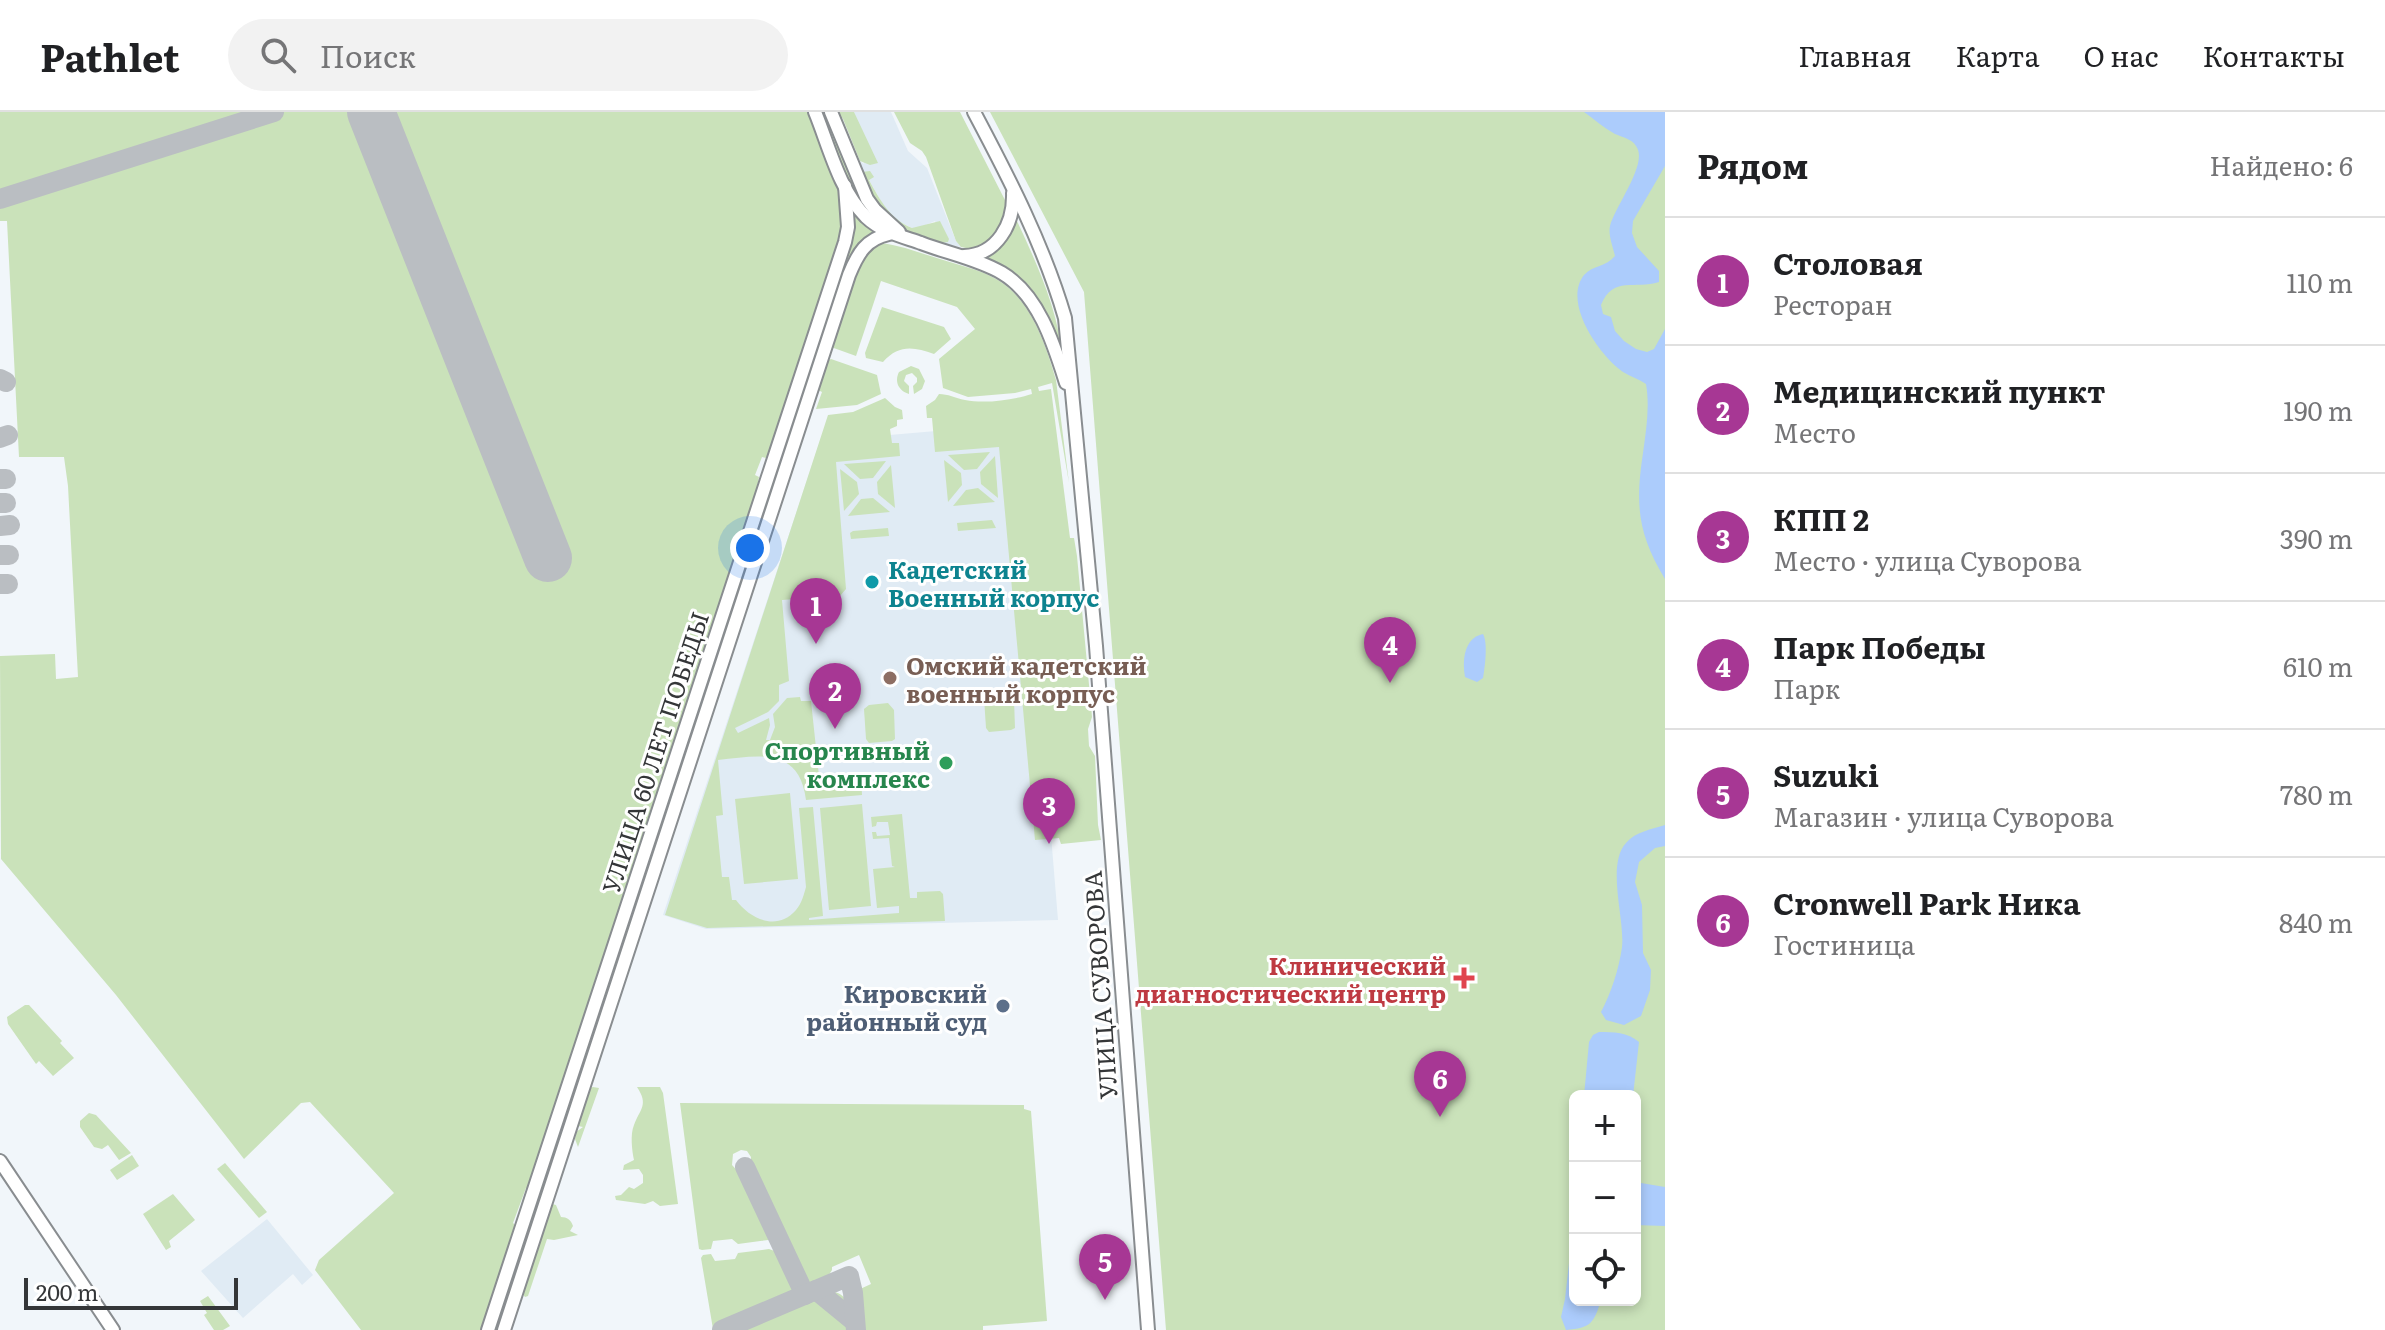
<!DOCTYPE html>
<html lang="ru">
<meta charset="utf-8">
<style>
body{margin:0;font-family:Literata,serif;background:#f2f2f2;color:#202124}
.controls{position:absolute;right:24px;bottom:24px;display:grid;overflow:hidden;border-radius:12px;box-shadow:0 4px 12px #0003}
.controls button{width:72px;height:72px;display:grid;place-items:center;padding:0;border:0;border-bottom:2px solid #e0e0e0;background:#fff;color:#202124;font:40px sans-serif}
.scale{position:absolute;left:24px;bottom:20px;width:214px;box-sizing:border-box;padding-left:8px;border:4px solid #343638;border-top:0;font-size:22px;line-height:28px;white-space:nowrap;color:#343638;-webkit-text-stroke:6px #fff;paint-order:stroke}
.you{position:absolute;left:750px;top:436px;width:28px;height:28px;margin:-20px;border:6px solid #fff;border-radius:50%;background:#1a73e8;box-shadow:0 0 0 12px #1a73e833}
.badge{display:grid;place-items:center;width:52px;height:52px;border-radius:50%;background:#a73794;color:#fff;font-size:26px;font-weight:700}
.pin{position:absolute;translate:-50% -66px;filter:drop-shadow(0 2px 4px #0008)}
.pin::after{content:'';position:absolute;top:42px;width:28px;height:24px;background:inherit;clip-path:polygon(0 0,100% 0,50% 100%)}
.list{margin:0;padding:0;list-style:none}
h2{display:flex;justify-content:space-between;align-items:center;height:104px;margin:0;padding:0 32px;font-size:34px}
h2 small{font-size:26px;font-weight:400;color:#757577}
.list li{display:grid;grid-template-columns:52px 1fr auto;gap:24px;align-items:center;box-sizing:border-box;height:128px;padding:0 32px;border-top:2px solid #e0e0e0}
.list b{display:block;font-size:30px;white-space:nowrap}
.list p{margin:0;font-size:26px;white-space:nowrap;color:#757577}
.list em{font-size:26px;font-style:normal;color:#757577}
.icon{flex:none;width:44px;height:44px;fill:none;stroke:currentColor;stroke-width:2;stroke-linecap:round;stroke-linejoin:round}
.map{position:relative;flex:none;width:1665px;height:1218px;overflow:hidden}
header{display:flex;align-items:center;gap:48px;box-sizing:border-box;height:112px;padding:0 40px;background:#fff;border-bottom:2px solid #e0e0e0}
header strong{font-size:38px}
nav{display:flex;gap:44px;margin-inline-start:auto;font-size:28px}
.search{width:560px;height:72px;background:#f2f2f2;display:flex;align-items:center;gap:20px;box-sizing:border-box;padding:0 28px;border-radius:44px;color:#757577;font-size:30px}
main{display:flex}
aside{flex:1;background:#fff}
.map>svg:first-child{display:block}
.built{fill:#e0ebf4}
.green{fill:#cae2ba;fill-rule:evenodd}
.water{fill:#acccfc}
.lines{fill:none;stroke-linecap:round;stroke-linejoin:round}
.taxiway{stroke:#babec2;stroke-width:20}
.runway{stroke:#babec2;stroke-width:48}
.major-casing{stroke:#898d90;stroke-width:16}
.major{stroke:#fff;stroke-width:12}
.culture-dot{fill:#0f9aa8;stroke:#fff;stroke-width:3}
.education-dot{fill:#8d6e63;stroke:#fff;stroke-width:3}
.leisure-dot{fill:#2e9e5b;stroke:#fff;stroke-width:3}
.health-dot{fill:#e0444e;stroke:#fff;stroke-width:3}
.service-dot{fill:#5c6f8a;stroke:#fff;stroke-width:3}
.labels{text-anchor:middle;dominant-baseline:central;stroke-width:6;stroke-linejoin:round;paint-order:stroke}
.culture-label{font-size:24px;font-weight:bold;fill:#0d838f;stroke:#fff;text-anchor:start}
.education-label{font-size:24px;font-weight:bold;fill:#785e54;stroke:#fff;text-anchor:start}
.leisure-label{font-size:24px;font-weight:bold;fill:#27864d;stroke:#fff;text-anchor:end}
.street-label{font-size:24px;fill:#343638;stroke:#fff}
.health-label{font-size:24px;font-weight:bold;fill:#be3a42;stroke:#fff;text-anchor:end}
.service-label{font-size:24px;font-weight:bold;fill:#4e5e75;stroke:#fff;text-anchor:end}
</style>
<header>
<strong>Pathlet</strong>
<div class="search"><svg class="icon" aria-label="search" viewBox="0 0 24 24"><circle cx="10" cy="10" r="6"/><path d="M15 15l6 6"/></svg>Поиск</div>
<nav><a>Главная</a><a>Карта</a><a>О нас</a><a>Контакты</a></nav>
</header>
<main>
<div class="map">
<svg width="1665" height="1218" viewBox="0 0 1665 1218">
<rect width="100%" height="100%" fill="#f1f6fa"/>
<g class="built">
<path d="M 854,0 L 891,0 L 908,39 L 927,56 L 956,129 L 961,135 L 941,131 L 945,131 L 935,109 L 919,116 L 912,116 L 896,108 L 885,96 L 869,68 L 861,63 L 860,49 L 864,52 Z"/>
<path d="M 1017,312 L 1058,808 L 706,817 L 663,803 L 820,329 Z"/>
<path d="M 267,1107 L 313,1163 L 302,1173 L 293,1162 L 243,1206 L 201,1159 Z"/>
</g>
<g class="green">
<path d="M 0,0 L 808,0 L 831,57 L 843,96 L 839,129 L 774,329 L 766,346 L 762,345 L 755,363 L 759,365 L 755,386 L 529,1077 L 526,1076 L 513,1111 L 515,1113 L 514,1124 L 484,1218 L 361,1218 L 315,1158 L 319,1148 L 394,1081 L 310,990 L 301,991 L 244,1047 L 116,883 L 1,747 L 0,544 L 55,542 L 56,567 L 78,565 L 68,374 L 64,345 L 19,345 L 7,109 L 0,109 Z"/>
<path d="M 820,0 L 826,0 L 855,70 L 858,87 L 849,73 Z"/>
<path d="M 838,0 L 854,0 L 878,51 L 870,53 L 860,49 L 843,7 Z"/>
<path d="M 894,0 L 960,0 L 1007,92 L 1003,113 L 991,130 L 976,138 L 961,135 L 956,129 L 926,45 L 922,39 L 910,31 Z"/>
<path d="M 990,0 L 1665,0 L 1665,1218 L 1166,1218 L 1084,180 ZM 1575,984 L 1635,984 L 1635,1188 L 1575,1188 Z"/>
<path d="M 870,59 L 874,65 L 869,68 C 880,88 890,107 912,116 L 940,109 L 949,127 L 948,130 C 919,137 862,91 862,60 Z"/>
<path d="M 853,97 L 879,119 C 844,131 838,181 828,212 L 822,210 L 852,114 Z"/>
<path d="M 1017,109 C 1038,154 1057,196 1063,246 L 1009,159 L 986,145 L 998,134 Z"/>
<path d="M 880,131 C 900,133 920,141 940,147 C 959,153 981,158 998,168 C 1031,188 1046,233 1056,268 L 1069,371 L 1052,271 L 1038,275 L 1039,279 L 1051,277 L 1070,426 L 1074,426 L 1077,444 L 1092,605 L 1088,617 L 1089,634 L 1095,644 L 1098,713 L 1101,728 L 1061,732 L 1059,726 L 1035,728 L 999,335 L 935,340 L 932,306 L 927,306 L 926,294 L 935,288 L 939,282 C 948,282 955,286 965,288 C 985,292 1013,288 1032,282 L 1031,277 L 1015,281 L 968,285 L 943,276 L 939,247 L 975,217 L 957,195 L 881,169 L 856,244 L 831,235 L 854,159 L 866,138 Z"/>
<path d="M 882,195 L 944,215 L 951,227 L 934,242 C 914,235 899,232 883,250 L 866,246 L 865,241 Z"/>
<path d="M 831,247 L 877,263 L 881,282 L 857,293 L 816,297 L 822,280 L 818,278 C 820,267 820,252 831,247 Z"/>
<path d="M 911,254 L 919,257 L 925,269 L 922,277 L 914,282 L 913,274 L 917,270 L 917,266 L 912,261 L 906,263 L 904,269 L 909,274 L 909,282 C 899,279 894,270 899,260 Z"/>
<path d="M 885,286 L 895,295 L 902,298 L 903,307 L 897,308 L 897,314 L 890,317 L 892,331 L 899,331 L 900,344 L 836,350 L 846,477 L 840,484 L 832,482 L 831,472 L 823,473 L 824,482 L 822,485 L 782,488 L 789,569 L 779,573 L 779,589 L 768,600 L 735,616 L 738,621 L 769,606 L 770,613 L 766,628 L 770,628 L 775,615 L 773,602 L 787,586 L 800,585 L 801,589 L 811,589 L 819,664 L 861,660 L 862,683 L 806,688 C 799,634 759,644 718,648 L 723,703 L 716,704 L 722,765 L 729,765 L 732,788 L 736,788 C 750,807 777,820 796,798 C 802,791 804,782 806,775 L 799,696 L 813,695 L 823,804 L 809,806 L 809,808 L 899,801 L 899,794 L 877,796 L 873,757 L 895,755 L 892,754 L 889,726 L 873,727 L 872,720 L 876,720 L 877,724 L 890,723 L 888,710 L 877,710 L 876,714 L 872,715 L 871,705 L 902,702 L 910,786 L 917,786 L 917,780 L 940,779 L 943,782 L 945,809 L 707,816 L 665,803 L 828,303 L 853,300 Z"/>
<path d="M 780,339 L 786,341 L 753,440 L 748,438 Z"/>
<path d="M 990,340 L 977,357 L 964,358 L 948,343 Z"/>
<path d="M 995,344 L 998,386 L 981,372 L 980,360 Z"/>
<path d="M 944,348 L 961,361 L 962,373 L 948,390 Z"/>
<path d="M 886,349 L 873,366 L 860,367 L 844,352 Z"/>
<path d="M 891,353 L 895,396 L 878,382 L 877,370 Z"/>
<path d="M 840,357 L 857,370 L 859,382 L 844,399 Z"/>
<path d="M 978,376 L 995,390 L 953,394 L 966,378 Z"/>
<path d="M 873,386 L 890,400 L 848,404 L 861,387 Z"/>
<path d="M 992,408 L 996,416 L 958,419 L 957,411 Z"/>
<path d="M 888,416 L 889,424 L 851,427 L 850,421 L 853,419 Z"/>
<path d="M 742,456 L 747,458 L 715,557 L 709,555 Z"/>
<path d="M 704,571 L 710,573 L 676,676 L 670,674 Z"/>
<path d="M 1008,580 L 1014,587 L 1015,616 L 1011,618 L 989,620 L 986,616 L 984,586 L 989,582 Z"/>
<path d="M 888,591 L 894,598 L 895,627 L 892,629 L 869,631 L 866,627 L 864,597 L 869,593 Z"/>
<path d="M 790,681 L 798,767 L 744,772 L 735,687 Z"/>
<path d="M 862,692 L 871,794 L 829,798 L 820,696 Z"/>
<path d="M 635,783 L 640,785 L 604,896 L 598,894 Z"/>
<path d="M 25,893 L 29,893 L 62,929 L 60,931 L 74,946 L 53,964 L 39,949 L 36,952 L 8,912 L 7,905 Z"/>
<path d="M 593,911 L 599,913 L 564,1019 L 558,1017 Z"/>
<path d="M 593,975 L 599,976 L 578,1035 L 575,1027 L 576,1020 L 583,1015 L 578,1014 L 590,976 Z"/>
<path d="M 637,975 L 660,975 L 663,981 L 678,1092 L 660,1094 L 653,1089 L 645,1092 L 616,1088 L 615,1084 L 621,1083 L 629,1075 L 634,1077 L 643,1071 L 643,1063 L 639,1057 L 623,1058 L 624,1053 L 634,1048 C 632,1039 630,1022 634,1013 C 640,997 649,993 637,975 Z"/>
<path d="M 680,991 L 1024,993 L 1024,997 L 1031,999 L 1047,1209 L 983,1214 L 983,1218 L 860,1218 L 858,1178 L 871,1172 L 859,1143 L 832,1155 L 832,1158 L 821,1175 L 808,1180 L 803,1175 L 750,1056 L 751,1045 L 747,1039 L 741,1038 L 733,1042 L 732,1053 L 745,1067 L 772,1122 L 768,1128 L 738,1132 L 732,1127 L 713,1129 L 711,1137 L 702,1138 L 699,1137 Z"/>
<path d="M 89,1001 L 96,1003 L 131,1041 L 119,1048 L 108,1033 L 102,1037 L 94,1035 L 80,1015 L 80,1009 Z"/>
<path d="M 553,1034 L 559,1036 L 524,1141 L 519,1139 Z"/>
<path d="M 132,1043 L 139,1054 L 117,1068 L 110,1058 Z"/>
<path d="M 225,1051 L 267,1100 L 259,1106 L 217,1057 Z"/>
<path d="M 173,1082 L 195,1108 L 169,1129 L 171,1135 L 166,1138 L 143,1102 Z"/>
<path d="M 552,1092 L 556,1093 L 561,1105 C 567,1105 571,1108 573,1114 L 570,1119 L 578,1123 L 554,1128 L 547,1127 L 528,1184 L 525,1185 L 521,1179 Z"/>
<path d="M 769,1137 L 780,1141 L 793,1173 L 792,1186 L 747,1205 L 724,1210 L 713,1217 L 701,1146 L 703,1143 L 711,1142 L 715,1149 L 735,1147 L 738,1141 Z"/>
<path d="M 828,1179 C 845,1180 848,1189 850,1204 L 822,1181 Z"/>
<path d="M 208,1184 L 230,1214 L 223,1218 L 214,1218 L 204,1203 L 207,1201 L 200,1189 Z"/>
<path d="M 809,1187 C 826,1188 840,1205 850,1218 L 736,1218 Z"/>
</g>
<g class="water">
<path d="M 1584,0 L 1665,0 L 1665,54 L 1633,109 L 1632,121 L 1637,135 L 1659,159 L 1659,170 C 1635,178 1613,163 1601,193 L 1603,202 L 1611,205 L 1615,219 L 1624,229 L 1636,237 L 1647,240 L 1654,237 L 1665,217 L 1665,467 C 1638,422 1635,394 1643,341 C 1646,319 1650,295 1646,272 C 1639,267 1631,265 1623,260 C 1600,244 1562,191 1584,163 C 1593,153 1606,155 1615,144 C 1613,135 1608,123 1610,114 C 1615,94 1649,51 1636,34 C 1632,27 1622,25 1615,22 C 1604,16 1594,7 1584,0 Z"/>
<path d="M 1483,522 C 1488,531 1485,554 1483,566 L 1477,570 L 1465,565 C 1462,548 1464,526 1483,522 Z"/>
<path d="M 1665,713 L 1665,734 L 1655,736 L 1639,750 L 1635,770 L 1642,793 L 1643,841 L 1651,858 L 1650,878 L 1641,904 L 1624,913 L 1606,908 L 1601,900 C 1611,881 1619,857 1622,835 C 1625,807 1606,753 1626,731 C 1635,720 1652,717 1665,713 Z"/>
<path d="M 1599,920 C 1614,920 1627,920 1639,930 L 1633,984 L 1584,984 L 1589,930 L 1593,923 Z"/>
<path d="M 1575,1064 L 1575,1188 L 1601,1188 C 1594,1211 1591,1216 1566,1218 L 1561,1205 L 1565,1187 L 1574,1106 L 1572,1088 Z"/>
<path d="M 1635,1070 L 1665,1075 L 1665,1114 L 1635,1113 Z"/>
</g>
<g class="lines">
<g class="taxiway">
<path d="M 0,87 L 274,0"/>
<path d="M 0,267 L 6,270"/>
<path d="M 0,326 L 8,323"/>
<path d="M 0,367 L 6,367"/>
<path d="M 0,391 L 6,391"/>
<path d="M 0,414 L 10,413"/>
<path d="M 0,443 L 9,443"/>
<path d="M 0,472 L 8,472"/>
<path d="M 745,1055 L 805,1183"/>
<path d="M 816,1178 L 855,1210"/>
<path d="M 722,1218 L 849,1164 L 853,1181 L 856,1218"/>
</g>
<path class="runway" d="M 371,0 L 548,446"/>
<g class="major-casing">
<g id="major">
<path d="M 815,0 C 829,34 839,78 866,105 C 882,120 901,124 921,131 C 947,141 978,147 1002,161 C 1039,183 1054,233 1066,271"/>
<path d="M 831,0 L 867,87 L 875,98 L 899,120"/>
<path d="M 974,0 C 1009,66 1044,134 1065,206 L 1096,534 L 1148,1218"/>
<path d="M 964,144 C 997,143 1014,112 1013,81"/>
<path d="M 0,1049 L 113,1218"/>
<path d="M 488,1218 L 845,130 L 848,115 L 845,74"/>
<path d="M 504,1218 L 849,163 C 858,141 866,127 889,122"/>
</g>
</g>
<use href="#major" class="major"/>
</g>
<circle class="culture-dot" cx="872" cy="470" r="8"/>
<circle class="education-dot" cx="890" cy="566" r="8"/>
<circle class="leisure-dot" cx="946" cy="651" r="8"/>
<path class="health-dot" d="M1460 854h8v8h8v8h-8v8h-8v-8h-8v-8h8z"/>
<circle class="service-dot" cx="1003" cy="894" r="8"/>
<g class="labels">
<g class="culture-label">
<text x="888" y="456">Кадетский<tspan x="888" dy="28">Военный корпус</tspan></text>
</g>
<g class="education-label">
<text x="906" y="552">Омский кадетский<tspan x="906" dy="28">военный корпус</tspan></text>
</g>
<g class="leisure-label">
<text x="930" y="637">Спортивный<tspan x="930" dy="28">комплекс</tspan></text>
</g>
<g class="street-label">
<text transform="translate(654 640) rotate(-72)">УЛИЦА 60 ЛЕТ ПОБЕДЫ</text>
<text transform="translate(1099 873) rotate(-94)">УЛИЦА СУВОРОВА</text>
</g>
<g class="health-label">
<text x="1446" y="852">Клинический<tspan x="1446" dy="28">диагностический центр</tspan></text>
</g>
<g class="service-label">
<text x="987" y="880">Кировский<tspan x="987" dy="28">районный суд</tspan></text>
</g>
</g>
</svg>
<div class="controls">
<button>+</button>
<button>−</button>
<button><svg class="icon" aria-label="locate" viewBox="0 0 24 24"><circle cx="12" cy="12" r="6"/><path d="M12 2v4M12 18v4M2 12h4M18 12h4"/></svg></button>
</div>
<div class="scale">200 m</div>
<div class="you"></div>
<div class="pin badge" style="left:816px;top:532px">1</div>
<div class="pin badge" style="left:835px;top:617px">2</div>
<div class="pin badge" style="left:1049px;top:732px">3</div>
<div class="pin badge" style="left:1390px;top:571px">4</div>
<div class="pin badge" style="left:1105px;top:1188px">5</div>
<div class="pin badge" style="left:1440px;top:1005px">6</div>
</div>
<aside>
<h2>Рядом<small>Найдено: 6</small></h2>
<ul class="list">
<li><span class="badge">1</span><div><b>Столовая</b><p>Ресторан</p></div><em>110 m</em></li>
<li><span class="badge">2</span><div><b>Медицинский пункт</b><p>Место</p></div><em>190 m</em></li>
<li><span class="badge">3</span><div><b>КПП 2</b><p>Место · улица Суворова</p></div><em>390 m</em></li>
<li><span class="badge">4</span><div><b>Парк Победы</b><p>Парк</p></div><em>610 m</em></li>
<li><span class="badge">5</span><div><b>Suzuki</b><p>Магазин · улица Суворова</p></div><em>780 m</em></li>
<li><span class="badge">6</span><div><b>Cronwell Park Ника</b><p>Гостиница</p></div><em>840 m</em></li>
</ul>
</aside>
</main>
